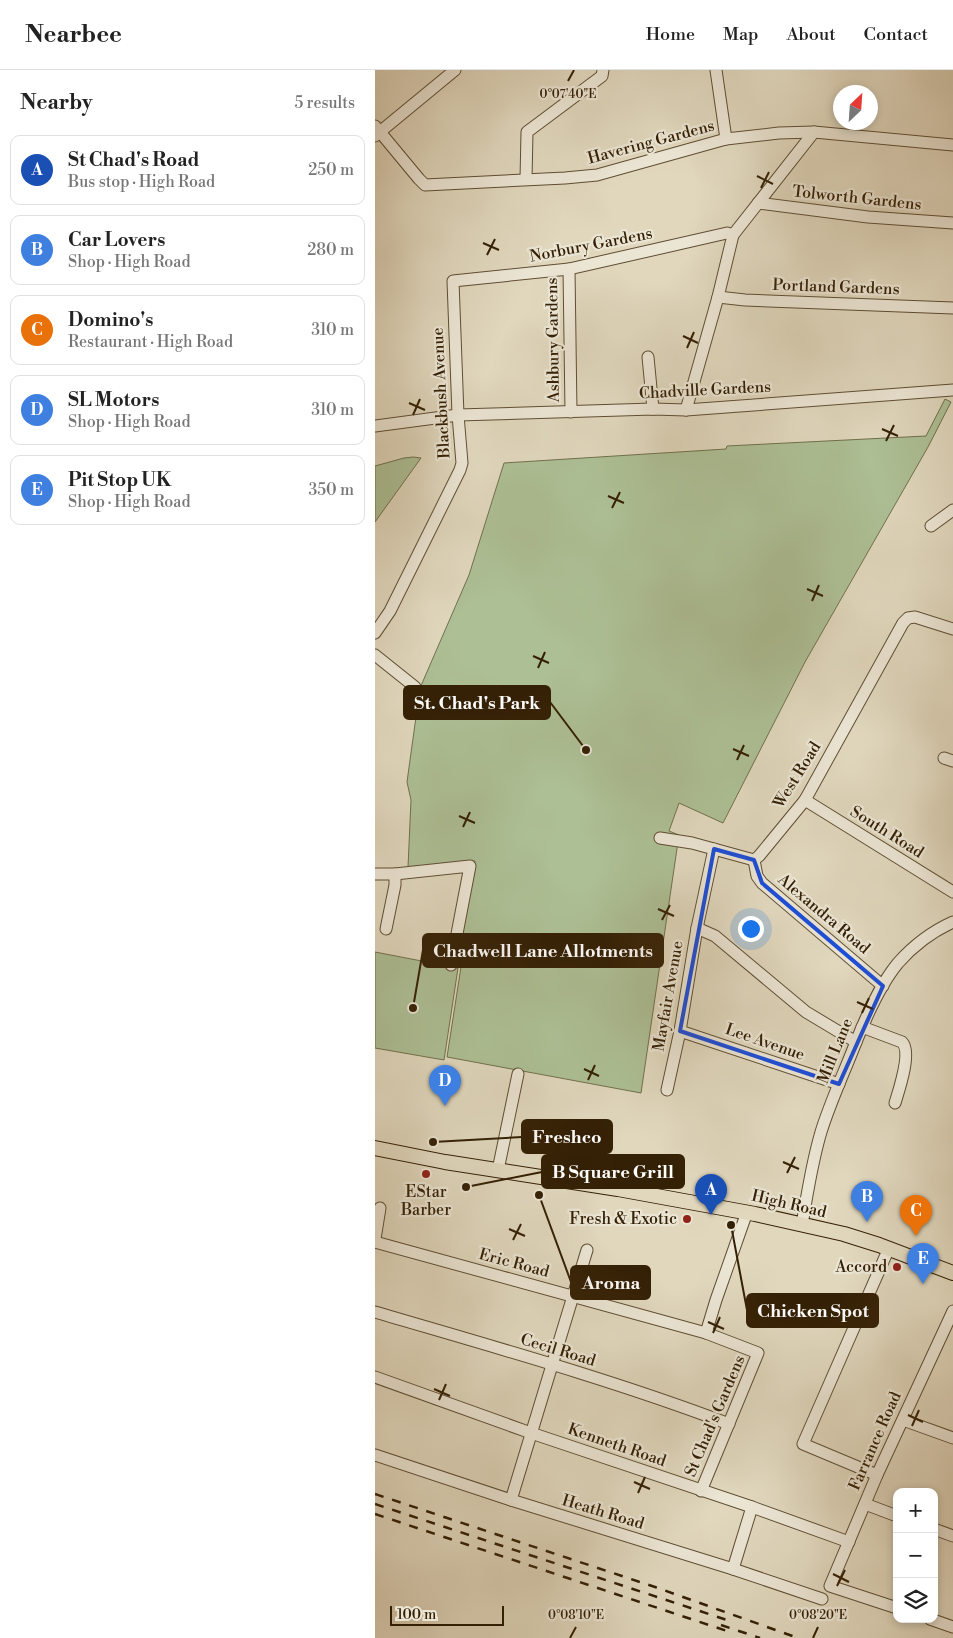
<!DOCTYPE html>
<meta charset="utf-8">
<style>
body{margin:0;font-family:"Libre Bodoni",serif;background:#f2f2f2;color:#222}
.controls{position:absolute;right:15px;bottom:15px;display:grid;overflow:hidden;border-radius:10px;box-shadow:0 2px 8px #0003}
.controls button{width:45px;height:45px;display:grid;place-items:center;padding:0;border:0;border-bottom:1px solid #e0e0e0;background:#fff;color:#222;font:25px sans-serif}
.compass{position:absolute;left:458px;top:15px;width:45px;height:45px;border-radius:50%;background:#fff;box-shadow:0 2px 8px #0003;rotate:25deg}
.scale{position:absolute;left:15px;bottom:12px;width:114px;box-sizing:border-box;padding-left:5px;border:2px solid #342005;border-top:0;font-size:14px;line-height:18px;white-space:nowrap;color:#342005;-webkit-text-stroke:4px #ebe5d4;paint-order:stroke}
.you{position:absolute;left:375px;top:858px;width:18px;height:18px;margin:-12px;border:4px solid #fff;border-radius:50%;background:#1a73e8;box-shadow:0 0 0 8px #1a73e833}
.badge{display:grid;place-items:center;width:32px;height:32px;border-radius:50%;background:#8f2418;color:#fff;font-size:16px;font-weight:700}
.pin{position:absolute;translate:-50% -41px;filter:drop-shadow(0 1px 2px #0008)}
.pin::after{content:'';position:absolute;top:26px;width:18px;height:15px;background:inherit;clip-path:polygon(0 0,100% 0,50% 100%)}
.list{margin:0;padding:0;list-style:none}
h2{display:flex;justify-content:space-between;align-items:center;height:65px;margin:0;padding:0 20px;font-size:21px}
h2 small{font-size:16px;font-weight:400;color:#767676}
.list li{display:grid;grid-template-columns:32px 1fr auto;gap:15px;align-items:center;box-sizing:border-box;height:70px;margin:0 10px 10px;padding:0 10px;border:1px solid #e0e0e0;border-radius:10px}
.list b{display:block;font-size:19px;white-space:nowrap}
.list p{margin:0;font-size:16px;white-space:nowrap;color:#767676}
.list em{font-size:16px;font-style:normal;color:#767676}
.icon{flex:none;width:28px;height:28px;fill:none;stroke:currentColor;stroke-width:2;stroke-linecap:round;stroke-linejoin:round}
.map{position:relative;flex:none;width:578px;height:1568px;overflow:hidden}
header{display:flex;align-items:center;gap:30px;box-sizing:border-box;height:70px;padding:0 25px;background:#fff;border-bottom:1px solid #e0e0e0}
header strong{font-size:24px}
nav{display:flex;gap:28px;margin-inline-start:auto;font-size:18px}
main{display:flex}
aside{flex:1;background:#fff}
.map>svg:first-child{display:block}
.green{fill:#adbf95;stroke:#70704d}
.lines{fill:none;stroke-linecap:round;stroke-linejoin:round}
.minor-casing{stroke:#5f4e33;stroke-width:13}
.major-casing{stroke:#342005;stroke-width:16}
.minor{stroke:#ebe5d4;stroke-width:11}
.major{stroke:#e0d7bd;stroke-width:14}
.rail{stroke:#342005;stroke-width:2.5;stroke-dasharray:9 9;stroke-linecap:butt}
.marked{fill:none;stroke:#1d4ed8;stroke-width:4;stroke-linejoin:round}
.ticks{fill:none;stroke:#342005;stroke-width:2}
.poi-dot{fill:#8f2418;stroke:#ebe5d4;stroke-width:2}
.labels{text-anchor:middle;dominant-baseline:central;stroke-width:4.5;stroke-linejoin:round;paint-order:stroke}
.street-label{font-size:16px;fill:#342005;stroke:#ebe5d4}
.poi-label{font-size:16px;fill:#342005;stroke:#ebe5d4;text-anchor:end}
.ticks-label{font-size:12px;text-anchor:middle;fill:#342005;stroke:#ebe5d4;stroke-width:4.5;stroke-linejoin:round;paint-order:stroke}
.leader{fill:none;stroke:#342005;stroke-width:2}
.callout-dot{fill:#342005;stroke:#ebe5d4;stroke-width:2}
.callout{fill:#342005;stroke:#342005;stroke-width:2}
.callout-label{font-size:18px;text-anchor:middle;font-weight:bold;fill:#fff}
</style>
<header>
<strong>Nearbee</strong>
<nav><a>Home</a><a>Map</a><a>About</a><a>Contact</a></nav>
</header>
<main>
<aside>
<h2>Nearby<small>5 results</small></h2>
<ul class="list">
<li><span class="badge" style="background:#1a4fb4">A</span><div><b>St Chad's Road</b><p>Bus stop · High Road</p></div><em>250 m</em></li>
<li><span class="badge" style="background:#3f7fe0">B</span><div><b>Car Lovers</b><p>Shop · High Road</p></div><em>280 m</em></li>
<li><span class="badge" style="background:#e8710a">C</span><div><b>Domino's</b><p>Restaurant · High Road</p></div><em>310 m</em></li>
<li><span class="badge" style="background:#3f7fe0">D</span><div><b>SL Motors</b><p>Shop · High Road</p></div><em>310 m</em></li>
<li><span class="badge" style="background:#3f7fe0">E</span><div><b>Pit Stop UK</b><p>Shop · High Road</p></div><em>350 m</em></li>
</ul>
</aside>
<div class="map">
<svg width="578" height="1568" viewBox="0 0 578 1568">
<rect width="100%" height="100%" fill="#e0d7bd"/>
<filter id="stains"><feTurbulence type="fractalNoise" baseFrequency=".004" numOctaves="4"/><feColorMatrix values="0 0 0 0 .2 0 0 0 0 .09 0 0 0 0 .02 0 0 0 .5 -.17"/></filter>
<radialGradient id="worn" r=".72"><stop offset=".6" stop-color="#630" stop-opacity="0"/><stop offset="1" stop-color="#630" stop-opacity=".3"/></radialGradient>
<g class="green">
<path d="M 570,329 L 576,332 L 553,377 L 430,592 L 348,753 L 304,733 L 294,761 L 304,765 L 266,1023 L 72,987 L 86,897 L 83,891 L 100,791 L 33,797 L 36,730 L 32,712 L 45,618 L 94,505 L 129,393 L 351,379 L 352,376 L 551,366 Z"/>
<path d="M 38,387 L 46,388 L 0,452 L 0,396 L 29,388 Z"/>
<path d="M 0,882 L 83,898 L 69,990 L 0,978 Z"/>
</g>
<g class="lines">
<g class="minor-casing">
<g id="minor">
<path d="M 341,0 L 351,69"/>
<path d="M 0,56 L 44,109 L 50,115 L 190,108 L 222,105 L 351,69 L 404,63 L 439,62 L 578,75"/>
<path d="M 0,66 L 80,0"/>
<path d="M 151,109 L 152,62 L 227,6 L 228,0"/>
<path d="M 383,133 L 493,147 L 578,153"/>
<path d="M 194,199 L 196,342"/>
<path d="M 343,227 L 370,230 L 578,238"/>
<path d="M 273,287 L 278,339"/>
<path d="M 311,340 L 343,227 L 358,165 L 439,62"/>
<path d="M 0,356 L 83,345 L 278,339 L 311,340 L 578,320"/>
<path d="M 556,456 L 578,440"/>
<path d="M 0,563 L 15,541 L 85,400 L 87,393 L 83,345 L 78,211 L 194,199 L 352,163 L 358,165"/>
<path d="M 0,585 L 40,617"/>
<path d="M 569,688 L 578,691"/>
<path d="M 430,730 L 578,822"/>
<path d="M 285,768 L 317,773 L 379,790 L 384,786 L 430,730 L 528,553 L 533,548 L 540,547 L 578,559"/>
<path d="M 379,790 L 382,806 L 387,813 L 508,916"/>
<path d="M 0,804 L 20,804 L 95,796 L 76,895"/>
<path d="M 322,858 L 340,866 L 431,942 L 481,972"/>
<path d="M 11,859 L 20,815 L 20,804"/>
<path d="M 487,957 L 527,972 C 537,982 524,1020 520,1033"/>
<path d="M 305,961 L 464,1014"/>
<path d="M 292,1020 L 305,961 L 322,858 L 339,779"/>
<path d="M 123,1100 L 143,1004"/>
<path d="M 427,1155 C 432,1124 437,1092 446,1062 C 455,1033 468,1005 479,977 C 490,949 504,916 523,893 C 538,876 558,861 578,852"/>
<path d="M 0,1169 L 5,1138"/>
<path d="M 0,1172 L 331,1263 L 383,1283 L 326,1421"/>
<path d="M 0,1242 C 119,1277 238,1310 354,1354"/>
<path d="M 331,1263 L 341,1230 L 372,1142"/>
<path d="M 0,1307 L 156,1363 L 377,1437 L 474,1472"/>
<path d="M 528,1350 L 578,1368"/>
<path d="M 0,1385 L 136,1430 L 358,1499 L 447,1529"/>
<path d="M 502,1405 L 428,1374 L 514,1178"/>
<path d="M 136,1430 L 212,1180"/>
<path d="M 490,1434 L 522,1446"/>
<path d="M 559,1459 L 578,1466"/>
<path d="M 358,1499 L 377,1437"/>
<path d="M 522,1538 L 455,1516 L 502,1405 L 578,1241"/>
<path d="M 555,1549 L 578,1557"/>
</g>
</g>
<g class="major-casing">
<path id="major" d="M 0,1078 L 70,1092 L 243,1119 L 380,1144 L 469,1164 L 504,1175 L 578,1203"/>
</g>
<use href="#minor" class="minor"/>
<use href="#major" class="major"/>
<g class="rail">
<path d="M 0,1424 L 280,1517 L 423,1568"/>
<path d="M 0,1434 L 358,1552"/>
<path d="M 0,1444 L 352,1561"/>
<path d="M 346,1555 L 385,1568"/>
</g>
</g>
<path class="marked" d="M 339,779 L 379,790 L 387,813 L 508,916 L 464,1014 L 305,961 Z"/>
<path class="ticks" d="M 193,11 L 199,0M 382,106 L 398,114M 386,118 L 394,102M 108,173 L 124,180M 112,185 L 120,169M 308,266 L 323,273M 312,278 L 319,262M 34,333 L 50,340M 38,345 L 45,329M 507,359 L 523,366M 511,371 L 519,355M 233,426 L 249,433M 237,438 L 245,422M 432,519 L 448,526M 437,531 L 444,515M 158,586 L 174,593M 163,598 L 170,582M 358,679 L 374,686M 362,690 L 369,675M 84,746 L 100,753M 88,757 L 95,742M 283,839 L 299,846M 287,850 L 295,835M 482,932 L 498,939M 487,943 L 494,928M 209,999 L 224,1006M 213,1010 L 220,995M 408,1092 L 424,1099M 412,1103 L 420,1087M 134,1159 L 150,1166M 138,1170 L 146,1154M 333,1252 L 349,1259M 338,1263 L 345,1247M 59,1319 L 75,1326M 64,1330 L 71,1314M 533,1345 L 548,1352M 537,1356 L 544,1340M 259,1412 L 275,1419M 263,1423 L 270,1407M 458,1504 L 474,1512M 462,1516 L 470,1500M 195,1568 L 201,1557M 438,1568 L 443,1557"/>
<g class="poi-dot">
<circle cx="51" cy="1104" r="5"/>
<circle cx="312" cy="1149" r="5"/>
<circle cx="522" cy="1197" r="5"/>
</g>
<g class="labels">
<g class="street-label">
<text transform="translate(276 72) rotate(-15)">Havering Gardens</text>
<text transform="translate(482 128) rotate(6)">Tolworth Gardens</text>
<text transform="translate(216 175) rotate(-11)">Norbury Gardens</text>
<text transform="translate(461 217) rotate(2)">Portland Gardens</text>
<text transform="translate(178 270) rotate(-91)">Ashbury Gardens</text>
<text transform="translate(330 320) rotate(-3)">Chadville Gardens</text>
<text transform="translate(66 323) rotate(-93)">Blackbush Avenue</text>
<text transform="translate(422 705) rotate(-58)">West Road</text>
<text transform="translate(512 762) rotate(32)">South Road</text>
<text transform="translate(449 844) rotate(40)">Alexandra Road</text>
<text transform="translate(293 926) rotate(-80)">Mayfair Avenue</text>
<text transform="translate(390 972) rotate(19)">Lee Avenue</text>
<text transform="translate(460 981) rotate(-68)">Mill Lane</text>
<text transform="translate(414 1134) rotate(13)">High Road</text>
<text transform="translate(139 1193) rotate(15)">Eric Road</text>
<text transform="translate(183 1280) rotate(17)">Cecil Road</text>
<text transform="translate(340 1346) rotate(-67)">St Chad's Gardens</text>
<text transform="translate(500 1371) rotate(-66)">Farrance Road</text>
<text transform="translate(242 1375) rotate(19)">Kenneth Road</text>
<text transform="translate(228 1442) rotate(17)">Heath Road</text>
</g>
<g class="poi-label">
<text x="51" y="1122" text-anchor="middle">EStar<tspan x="51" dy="18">Barber</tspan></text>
<text x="302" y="1149">Fresh &amp; Exotic</text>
<text x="512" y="1197">Accord</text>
</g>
</g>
<g class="ticks-label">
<text x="193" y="28">0°07'40"E</text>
<text x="201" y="1549">0°08'10"E</text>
<text x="443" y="1549">0°08'20"E</text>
</g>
<path class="leader" d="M211 680L175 632M38 938L48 880M58 1072L147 1067M91 1117L167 1102M164 1125L196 1212M356 1155L372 1240"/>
<g class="callout-dot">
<circle cx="211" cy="680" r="5"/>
<circle cx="38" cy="938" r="5"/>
<circle cx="58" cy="1072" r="5"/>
<circle cx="91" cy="1117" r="5"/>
<circle cx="164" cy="1125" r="5"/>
<circle cx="356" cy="1155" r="5"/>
</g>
<g class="callout">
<rect x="29" y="616" width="146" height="33" rx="5"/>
<rect x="48" y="864" width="240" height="33" rx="5"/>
<rect x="147" y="1050" width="90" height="33" rx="5"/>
<rect x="167" y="1085" width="142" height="33" rx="5"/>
<rect x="196" y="1196" width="79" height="33" rx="5"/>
<rect x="372" y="1224" width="131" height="33" rx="5"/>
</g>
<g class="callout-label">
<text x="102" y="639">St. Chad's Park</text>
<text x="168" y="887">Chadwell Lane Allotments</text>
<text x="192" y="1073">Freshco</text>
<text x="238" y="1108">B Square Grill</text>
<text x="236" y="1219">Aroma</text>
<text x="438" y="1247">Chicken Spot</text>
</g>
<rect width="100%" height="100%" filter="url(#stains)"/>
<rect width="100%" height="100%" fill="url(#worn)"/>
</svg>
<div class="controls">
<button>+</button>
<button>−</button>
<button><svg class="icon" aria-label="layers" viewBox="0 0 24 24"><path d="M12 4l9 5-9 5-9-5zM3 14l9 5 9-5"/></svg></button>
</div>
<svg class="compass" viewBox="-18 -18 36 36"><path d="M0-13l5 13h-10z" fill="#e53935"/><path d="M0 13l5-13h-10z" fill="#767676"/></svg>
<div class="scale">100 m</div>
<div class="you"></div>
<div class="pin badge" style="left:336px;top:1145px;background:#1a4fb4">A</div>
<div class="pin badge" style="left:492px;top:1152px;background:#3f7fe0">B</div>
<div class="pin badge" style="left:541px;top:1166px;background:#e8710a">C</div>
<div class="pin badge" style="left:70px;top:1036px;background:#3f7fe0">D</div>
<div class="pin badge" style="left:548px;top:1214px;background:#3f7fe0">E</div>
</div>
</main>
